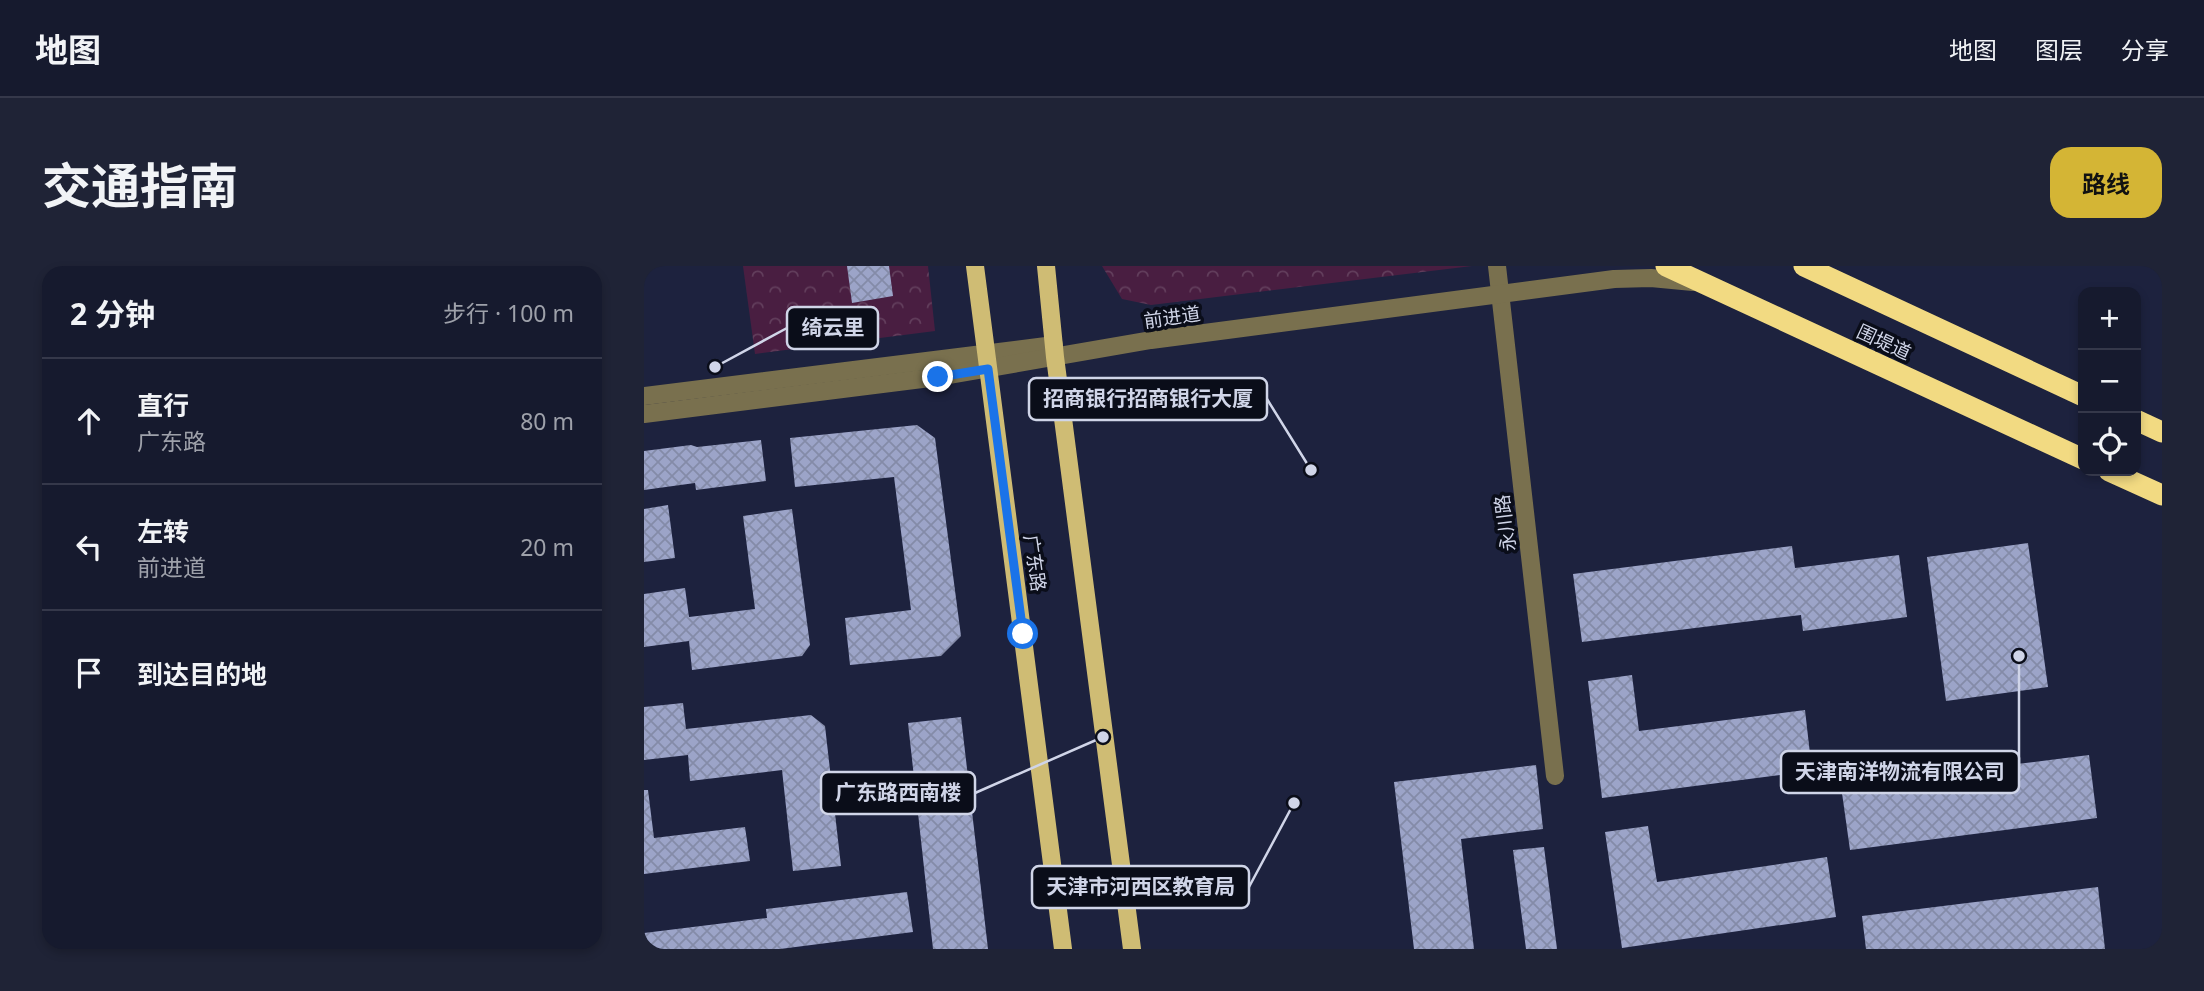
<!DOCTYPE html>
<html lang="zh">
<meta charset="utf-8">
<style>
body{margin:0;font-family:"Noto Sans","Noto Sans SC",sans-serif;background:#1f2336;color:#f1f3f6}
.controls{position:absolute;right:21px;top:21px;display:grid;overflow:hidden;border-radius:14px;box-shadow:0 4px 10px #0003}
.controls button{width:63px;height:63px;display:grid;place-items:center;padding:0;border:0;border-bottom:2px solid #35384a;background:#161a2e;color:#f1f3f6;font:35px sans-serif}
.stop{position:absolute;width:21px;height:21px;margin:-16px;border:5px solid #1a73e8;border-radius:50%;background:#fff}
.stop.end{background:#1a73e8;border-color:#fff;box-shadow:0 2px 7px #0008}
.list{margin:0;padding:0;list-style:none}
h2{display:flex;justify-content:space-between;align-items:center;height:91px;margin:0;padding:0 28px;font-size:30px}
h2 small{font-size:23px;font-weight:400;color:#9ea1aa}
.list li{display:grid;grid-template-columns:46px 1fr auto;gap:21px;align-items:center;box-sizing:border-box;height:126px;padding:0 28px;border-top:2px solid #35384a}
.list b{display:block;font-size:26px;white-space:nowrap}
.list p{margin:0;font-size:23px;white-space:nowrap;color:#9ea1aa}
.list em{font-size:23px;font-style:normal;color:#9ea1aa}
.icon{flex:none;width:38px;height:38px;fill:none;stroke:currentColor;stroke-width:2;stroke-linecap:round;stroke-linejoin:round}
.map{position:relative;flex:none;width:1518px;height:683px;overflow:hidden;border-radius:21px}
header{display:flex;align-items:center;gap:42px;box-sizing:border-box;height:98px;padding:0 35px;background:#161a2e;border-bottom:2px solid #35384a}
header strong{font-size:33px}
nav{display:flex;gap:38px;margin-inline-start:auto;font-size:24px}
.intro{display:flex;align-items:center;justify-content:space-between;box-sizing:border-box;height:168px;padding:0 42px}
h1{margin:0;font-size:49px}
.button{padding:18px 32px;border-radius:21px;background:#d4b535;color:#111;font-size:24px;font-weight:700}
main{display:flex;gap:42px;padding:0 42px}
aside{flex:1;background:#161a2e;border-radius:21px;box-shadow:0 4px 10px #0003}
.map>svg:first-child{display:block}
.forest{fill:url(#forest-crowns)}
.building{fill:url(#building-cross-hatch)}
.lines{fill:none;stroke-linecap:round;stroke-linejoin:round}
.minor{stroke:#79704e;stroke-width:18}
.major{stroke:#cfbc74;stroke-width:18}
.highway{stroke:#f2da82;stroke-width:21}
.route{stroke:#1a73e8;stroke-width:9}
.labels{text-anchor:middle;dominant-baseline:central;stroke-width:7;stroke-linejoin:round;paint-order:stroke}
.street-label{font-size:19px;fill:#d0d5e8;stroke:#0a0d19}
.leader{fill:none;stroke:#d0d5e8;stroke-width:2.5}
.callout-dot{fill:#d0d5e8;stroke:#0a0d19;stroke-width:2.5}
.callout{fill:#0a0d19;stroke:#d0d5e8;stroke-width:2.5}
.callout-label{font-size:21px;text-anchor:middle;font-weight:bold;fill:#d0d5e8}
</style>
<header>
<strong>地图</strong>
<nav><a>地图</a><a>图层</a><a>分享</a></nav>
</header>
<div class="intro"><h1>交通指南</h1><a class="button">路线</a></div>
<main>
<aside>
<h2>2 分钟<small>步行 · 100 m</small></h2>
<ul class="list">
<li><svg class="icon" aria-label="ahead" viewBox="0 0 24 24"><path d="M12 20V5M6 11l6-6 6 6"/></svg><div><b>直行</b><p>广东路</p></div><em>80 m</em></li>
<li><svg class="icon" aria-label="left" viewBox="0 0 24 24"><path d="M17 20v-9H6M10 6l-5 5 5 5"/></svg><div><b>左转</b><p>前进道</p></div><em>20 m</em></li>
<li><svg class="icon" aria-label="arrive" viewBox="0 0 24 24"><path d="M6 21V4h12l-3 4 3 4H6"/></svg><div><b>到达目的地</b></div></li>
</ul>
</aside>
<div class="map">
<svg width="1518" height="683" viewBox="0 0 1518 683">
<defs>
<pattern id="forest-crowns" width="20" height="18" patternUnits="userSpaceOnUse" patternTransform="scale(1.75)"><rect width="20" height="18" fill="#491e41"/><path d="M2 6a3 3 0 1 1 6 0M12 15a3 3 0 1 1 6 0" fill="none" stroke="#623e5c"/></pattern>
<pattern id="building-cross-hatch" width="8" height="8" patternUnits="userSpaceOnUse" patternTransform="scale(1.75)"><rect width="8" height="8" fill="#9ca4c8"/><path d="M0 0l8 8M0 8l8-8" fill="none" stroke="#848ba8"/></pattern>
</defs>
<rect width="100%" height="100%" fill="#1d223e"/>
<g class="forest">
<path d="M 99,0 L 284,0 L 291,65 L 111,88 Z"/>
<path d="M 458,0 L 828,0 L 507,39 L 478,33 Z"/>
</g>
<g class="building">
<path d="M 203,0 L 245,0 L 249,30 L 208,37 Z"/>
<path d="M 273,159 L 291,172 L 317,370 L 297,390 L 206,399 L 201,352 L 267,344 L 250,211 L 151,221 L 146,172 Z"/>
<path d="M 117,174 L 122,215 L 52,224 L 51,217 L 0,224 L 0,185 L 47,179 L 53,181 Z"/>
<path d="M 24,239 L 31,292 L 0,296 L 0,243 Z"/>
<path d="M 148,243 L 166,379 L 158,390 L 48,404 L 45,375 L 0,381 L 0,328 L 41,322 L 45,351 L 111,343 L 99,250 Z"/>
<path d="M 1384,277 L 1404,421 L 1302,435 L 1283,291 Z"/>
<path d="M 1148,280 L 1151,302 L 1255,289 L 1263,351 L 1159,365 L 1157,349 L 938,376 L 929,308 Z"/>
<path d="M 988,409 L 995,465 L 1161,444 L 1168,505 L 958,532 L 944,415 Z"/>
<path d="M 39,437 L 42,463 L 167,449 L 181,460 L 197,600 L 149,605 L 138,504 L 46,515 L 44,489 L 0,494 L 0,441 Z"/>
<path d="M 317,451 L 344,683 L 289,683 L 264,457 Z"/>
<path d="M 1445,489 L 1453,552 L 1206,584 L 1197,520 Z"/>
<path d="M 892,499 L 899,563 L 817,573 L 830,683 L 770,683 L 750,516 Z"/>
<path d="M 0,524 L 4,524 L 10,572 L 101,561 L 106,595 L 0,608 Z"/>
<path d="M 1004,560 L 1013,616 L 1183,591 L 1192,651 L 978,682 L 961,566 Z"/>
<path d="M 900,581 L 913,683 L 882,683 L 869,584 Z"/>
<path d="M 1454,621 L 1461,683 L 1222,683 L 1218,650 Z"/>
<path d="M 263,626 L 269,666 L 136,683 L 0,683 L 0,667 L 123,652 L 122,643 Z"/>
</g>
<g class="lines">
<g class="minor">
<path d="M 853,0 L 911,510"/>
<path d="M 0,130 L 410,79"/>
<path d="M 0,148 L 294,111 L 507,74 L 970,13 L 1007,12 L 1049,16"/>
</g>
<g class="major">
<path d="M 331,0 L 419,683"/>
<path d="M 402,0 L 411,91 L 488,683"/>
</g>
<g class="highway">
<path d="M 1022,0 L 1439,193"/>
<path d="M 1160,0 L 1439,130"/>
<path d="M 1492,154 L 1518,166"/>
<path d="M 1465,205 L 1518,229"/>
</g>
</g>
<g class="lines">
<path class="route" d="M 294,111 L 344,103 L 379,368"/>
</g>
<g class="labels">
<g class="street-label">
<text transform="translate(528 51) rotate(-8)">前进道</text>
<text transform="translate(1240 76) rotate(25)">围堤道</text>
<text transform="translate(861 257) rotate(-97)">永川路</text>
<text transform="translate(391 297) rotate(82)">广东路</text>
</g>
</g>
<path class="leader" d="M71 101L143 62M667 204L623 133M1375 390L1375 506M459 471L331 527M650 537L605 621"/>
<g class="callout-dot">
<circle cx="71" cy="101" r="7"/>
<circle cx="667" cy="204" r="7"/>
<circle cx="1375" cy="390" r="7"/>
<circle cx="459" cy="471" r="7"/>
<circle cx="650" cy="537" r="7"/>
</g>
<g class="callout">
<rect x="143" y="41" width="91" height="42" rx="7"/>
<rect x="385" y="112" width="238" height="42" rx="7"/>
<rect x="1137" y="485" width="238" height="42" rx="7"/>
<rect x="177" y="506" width="154" height="42" rx="7"/>
<rect x="388" y="600" width="217" height="42" rx="7"/>
</g>
<g class="callout-label">
<text x="189" y="69">绮云里</text>
<text x="504" y="140">招商银行招商银行大厦</text>
<text x="1256" y="513">天津南洋物流有限公司</text>
<text x="254" y="534">广东路西南楼</text>
<text x="497" y="628">天津市河西区教育局</text>
</g>
</svg>
<div class="controls">
<button>+</button>
<button>−</button>
<button><svg class="icon" aria-label="locate" viewBox="0 0 24 24"><circle cx="12" cy="12" r="6"/><path d="M12 2v4M12 18v4M2 12h4M18 12h4"/></svg></button>
</div>
<div class="stop" style="left:379px;top:368px"></div>
<div class="stop end" style="left:294px;top:111px"></div>
</div>
</main>
